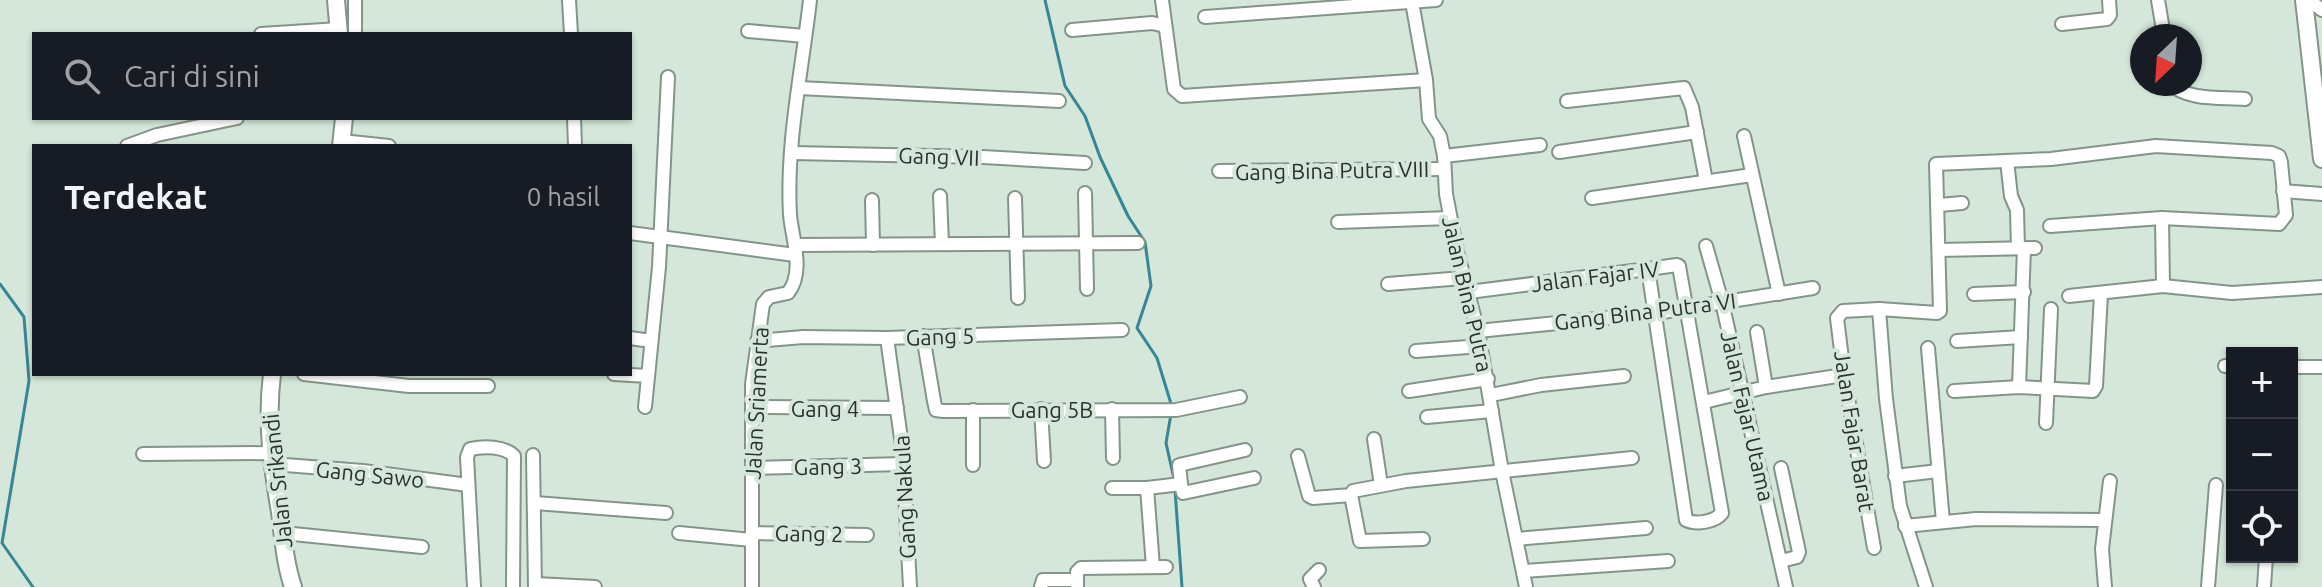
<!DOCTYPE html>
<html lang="id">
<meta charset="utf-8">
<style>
body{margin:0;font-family:Ubuntu,sans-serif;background:#242831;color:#f1f3f6}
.controls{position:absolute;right:24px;bottom:24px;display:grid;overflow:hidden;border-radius:0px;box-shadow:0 2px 6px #0004}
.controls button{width:72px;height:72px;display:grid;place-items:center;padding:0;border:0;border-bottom:2px solid #363941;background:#171b24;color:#f1f3f6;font:40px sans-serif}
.compass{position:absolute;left:2130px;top:24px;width:72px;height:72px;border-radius:50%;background:#171b24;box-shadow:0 2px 6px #0004;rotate:205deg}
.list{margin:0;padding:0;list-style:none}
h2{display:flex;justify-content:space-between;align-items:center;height:104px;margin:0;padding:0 32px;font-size:34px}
h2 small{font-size:26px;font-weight:400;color:#9ea1a6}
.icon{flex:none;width:44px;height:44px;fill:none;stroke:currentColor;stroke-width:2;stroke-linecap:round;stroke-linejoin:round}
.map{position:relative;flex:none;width:2322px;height:587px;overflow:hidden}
.search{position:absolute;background:#171b24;box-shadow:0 2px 6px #0004;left:32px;top:32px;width:600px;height:88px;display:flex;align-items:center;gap:20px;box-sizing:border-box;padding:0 28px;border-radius:0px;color:#9ea1a6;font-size:30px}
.panel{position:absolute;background:#171b24;box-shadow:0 2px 6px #0004;left:32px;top:144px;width:600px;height:232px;border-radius:0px}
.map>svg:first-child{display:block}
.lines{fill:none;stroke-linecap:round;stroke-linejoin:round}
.stream{stroke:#378695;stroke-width:3}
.street-casing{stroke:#849489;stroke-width:16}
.secondary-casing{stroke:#849489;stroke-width:20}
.street{stroke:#fff;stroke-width:12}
.secondary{stroke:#fff;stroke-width:16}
.labels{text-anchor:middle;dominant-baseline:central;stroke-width:8;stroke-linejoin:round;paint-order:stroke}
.street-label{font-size:22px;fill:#2b322d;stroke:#d5e7da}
</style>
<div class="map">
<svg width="2322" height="587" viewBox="0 0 2322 587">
<rect width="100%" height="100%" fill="#d5e7da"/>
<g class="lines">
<g class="stream">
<path d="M 1045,0 L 1065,86 L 1085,116 L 1100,157 L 1128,216 L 1145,242 L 1151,286 L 1137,328 L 1157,358 L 1172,407"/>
<path d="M 0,284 L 24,317 L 29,381 L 2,543 L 33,587"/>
<path d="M 1171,414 L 1166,443 L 1174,479"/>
<path d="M 1175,490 L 1182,587"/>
</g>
<g class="street-casing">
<g id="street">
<path d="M 355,0 L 355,34"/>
<path d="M 569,0 L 571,34"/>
<path d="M 1162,0 L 1174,89 L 1182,96 L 1426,80"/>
<path d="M 2158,0 L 2164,36"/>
<path d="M 2309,0 L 2322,10"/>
<path d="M 1412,2 L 1426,80 L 1429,119 L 1440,136 L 1444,156 L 1446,194 L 1457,251 L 1478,331 L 1502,471 L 1526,587"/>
<path d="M 1205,17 L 1436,0"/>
<path d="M 2062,24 L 2107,19 L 2110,15 L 2109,0"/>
<path d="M 1072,30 L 1152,23 L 1165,26"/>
<path d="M 748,31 L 805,36"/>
<path d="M 261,34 L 339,29"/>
<path d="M 2171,84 C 2187,101 2223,97 2245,99"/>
<path d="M 799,88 L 1059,101"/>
<path d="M 1567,101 L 1684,88 L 1692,107 L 1706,181"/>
<path d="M 574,118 L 575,146"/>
<path d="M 1744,136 L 1779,294"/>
<path d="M 342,141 L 389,146"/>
<path d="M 127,146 L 157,135 L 237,118"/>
<path d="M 1559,152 L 1697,132"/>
<path d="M 792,153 L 983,157 L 1085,163"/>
<path d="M 1444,156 L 1540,145"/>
<path d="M 2007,161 L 2011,196 L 2017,210 L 2018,248"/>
<path d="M 1219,171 L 1444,169"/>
<path d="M 2283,191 L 2322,194"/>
<path d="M 1085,193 L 1087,289"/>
<path d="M 940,196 L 942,244"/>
<path d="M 1015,198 L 1018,298"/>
<path d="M 1592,198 L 1752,175"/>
<path d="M 872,200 L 873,245"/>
<path d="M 1939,205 L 1962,203"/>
<path d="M 2162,218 L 2163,286"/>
<path d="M 1338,222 L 1450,218"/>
<path d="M 630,233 L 795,255"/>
<path d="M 796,245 L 1138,243"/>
<path d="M 1706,246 L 1722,302 L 1786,587"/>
<path d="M 1939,250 L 2035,248"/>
<path d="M 1388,284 L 1463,278"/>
<path d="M 1469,292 L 1648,269 L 1677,265 L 1679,266 L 1722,513 C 1715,522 1696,525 1686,520 L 1648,269"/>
<path d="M 1974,294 L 2024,292"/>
<path d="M 2069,296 L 2163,286 L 2232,293 L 2322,287"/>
<path d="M 1879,309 L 1886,399 L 1900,506 L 1926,587"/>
<path d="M 1478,331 L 1656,313 L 1813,288"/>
<path d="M 1757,332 L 1766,387"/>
<path d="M 923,336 L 934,401 L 936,410 L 943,411 L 1176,410 L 1240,397"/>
<path d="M 630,338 L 651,341"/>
<path d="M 887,338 L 903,453 L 910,587"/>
<path d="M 757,341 L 803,337 L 887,338 L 1122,330"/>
<path d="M 1957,341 L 2021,337"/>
<path d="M 1928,348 L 1943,522"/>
<path d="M 1416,351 L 1481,346"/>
<path d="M 2225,366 L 2232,366"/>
<path d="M 2292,367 L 2322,367"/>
<path d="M 304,374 L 409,386 L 488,386"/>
<path d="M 614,374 L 648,376"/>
<path d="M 2019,387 L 2024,248"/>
<path d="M 1409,391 L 1488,379"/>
<path d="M 1954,391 L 2019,387 L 2093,391 L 2096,386 L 2101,294"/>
<path d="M 1491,395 L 1541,385 L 1624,376"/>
<path d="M 1704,402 L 1766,387 L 1844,375"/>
<path d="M 645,407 L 659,267 L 668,77"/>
<path d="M 752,407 L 897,408"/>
<path d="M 1041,409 L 1044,461"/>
<path d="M 1112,409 L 1113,458"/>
<path d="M 973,410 L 973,465"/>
<path d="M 1427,417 L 1492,411"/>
<path d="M 2046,423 L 2051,309"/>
<path d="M 1374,439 L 1381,485"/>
<path d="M 143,454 L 270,453"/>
<path d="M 533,455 L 535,587"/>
<path d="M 1298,456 L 1309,496 L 1313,498 L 1351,495 L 1353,491 L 1406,481 L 1632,458"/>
<path d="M 272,464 L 363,471 L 468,485"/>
<path d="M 752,468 L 903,464"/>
<path d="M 1895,476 L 1938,471"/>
<path d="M 1181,484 L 1179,465 L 1245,450"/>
<path d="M 1112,488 L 1147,488 L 1153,567"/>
<path d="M 1147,488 L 1181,484 L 1183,493 L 1254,478"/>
<path d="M 1351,495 L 1360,541 L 1423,539"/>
<path d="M 535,503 L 666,513"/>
<path d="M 1905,526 L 1976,519 L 2105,520"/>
<path d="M 283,533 L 422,547"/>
<path d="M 679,533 L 752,540"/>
<path d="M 752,533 L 867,535"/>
<path d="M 1516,539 L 1646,528"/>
<path d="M 1874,548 L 1844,375 L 1837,318 L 1843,311 L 1879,309 L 1937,313 L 1940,311 L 1936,164 L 2051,159 L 2156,146 L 2272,153 L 2279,156 L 2281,162 L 2286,215 L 2279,224 L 2162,218 L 2050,226"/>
<path d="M 1781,561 L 1797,557 L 1799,552 L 1781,468"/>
<path d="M 1523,571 L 1668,561"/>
<path d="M 535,584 L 595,587"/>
<path d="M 474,587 L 467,457 L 470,449 C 484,446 504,446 514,456 L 513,587"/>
<path d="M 752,587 L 752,384 L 763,304 L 769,297 L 788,293 C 805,272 792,238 790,215 C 786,143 802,71 810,0"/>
<path d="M 1041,587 L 1043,580 L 1077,580"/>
<path d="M 1077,587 L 1077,572 L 1081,568 L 1166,567"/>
<path d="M 1314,587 L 1310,579 L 1319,570"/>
<path d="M 2105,587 L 2102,549 L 2110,481"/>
<path d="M 2208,587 L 2216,485"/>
<path d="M 2264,587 L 2266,557"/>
</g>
</g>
<g class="secondary-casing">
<g id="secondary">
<path d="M 336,0 L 339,34"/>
<path d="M 2304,0 L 2322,159"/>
<path d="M 341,146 L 344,118"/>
<path d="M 272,374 C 266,422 272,465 280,512 C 283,537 285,563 293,587"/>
</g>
</g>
<use href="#street" class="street"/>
<use href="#secondary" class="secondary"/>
</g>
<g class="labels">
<g class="street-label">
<text transform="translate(939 156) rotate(2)">Gang VII</text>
<text transform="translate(1332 170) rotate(-1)">Gang Bina Putra VIII</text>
<text transform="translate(1595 276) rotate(-7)">Jalan Fajar IV</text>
<text transform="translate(1468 294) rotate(77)">Jalan Bina Putra</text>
<text transform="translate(1645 311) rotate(-7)">Gang Bina Putra VI</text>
<text transform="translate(940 336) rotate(-2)">Gang 5</text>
<text transform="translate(756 403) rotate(-87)">Jalan Sriamerta</text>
<text x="825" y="408">Gang 4</text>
<text x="1052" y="409">Gang 5B</text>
<text transform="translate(1748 416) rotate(77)">Jalan Fajar Utama</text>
<text transform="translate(1855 431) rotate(81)">Jalan Fajar Barat</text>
<text transform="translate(828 466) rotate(-1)">Gang 3</text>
<text transform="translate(370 474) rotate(6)">Gang Sawo</text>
<text transform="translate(277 481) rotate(-96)">Jalan Srikandi</text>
<text transform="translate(904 497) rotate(-93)">Gang Nakula</text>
<text transform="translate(809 533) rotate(1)">Gang 2</text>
</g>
</g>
</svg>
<div class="controls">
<button>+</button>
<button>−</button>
<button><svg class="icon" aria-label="locate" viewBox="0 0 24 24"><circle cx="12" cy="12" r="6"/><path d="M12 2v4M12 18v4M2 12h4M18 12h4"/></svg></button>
</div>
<svg class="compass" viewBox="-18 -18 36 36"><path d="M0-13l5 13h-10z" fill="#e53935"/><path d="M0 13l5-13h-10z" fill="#9ea1a6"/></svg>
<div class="search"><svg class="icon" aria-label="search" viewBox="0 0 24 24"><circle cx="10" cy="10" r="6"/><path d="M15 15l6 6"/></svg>Cari di sini</div>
<section class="panel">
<h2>Terdekat<small>0 hasil</small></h2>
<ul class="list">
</ul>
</section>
</div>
